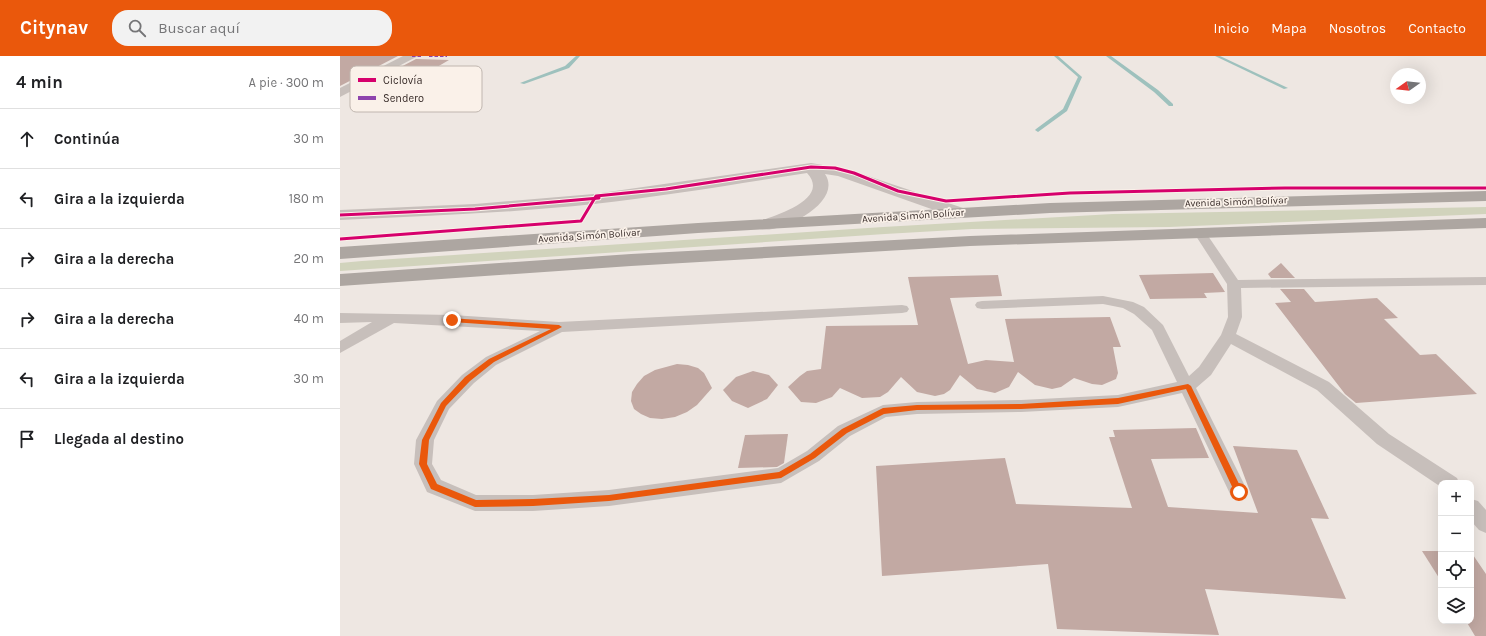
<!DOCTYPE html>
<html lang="es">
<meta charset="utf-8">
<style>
body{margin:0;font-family:Karla,sans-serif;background:#f2f2f2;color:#202124}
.controls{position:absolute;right:12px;bottom:12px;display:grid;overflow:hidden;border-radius:8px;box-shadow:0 4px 16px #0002}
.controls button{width:36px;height:36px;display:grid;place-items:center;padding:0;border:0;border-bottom:1px solid #e0e0e0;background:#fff;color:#202124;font:20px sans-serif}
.compass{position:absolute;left:1050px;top:12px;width:36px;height:36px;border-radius:50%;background:#fff;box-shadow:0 4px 16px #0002;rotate:255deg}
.stop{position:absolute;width:12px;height:12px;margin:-9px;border:3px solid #ea580c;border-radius:50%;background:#fff}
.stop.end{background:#ea580c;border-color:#fff;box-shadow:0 1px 4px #0008}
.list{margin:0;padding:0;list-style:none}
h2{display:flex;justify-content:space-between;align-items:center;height:52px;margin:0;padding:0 16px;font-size:17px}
h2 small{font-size:13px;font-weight:400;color:#757577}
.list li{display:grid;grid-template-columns:26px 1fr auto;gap:12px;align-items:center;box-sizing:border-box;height:60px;padding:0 16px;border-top:1px solid #e0e0e0}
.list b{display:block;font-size:15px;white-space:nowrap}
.list em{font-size:13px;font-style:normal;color:#757577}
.icon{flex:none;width:22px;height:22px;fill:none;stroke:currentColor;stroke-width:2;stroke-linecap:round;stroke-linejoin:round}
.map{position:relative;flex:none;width:1146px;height:580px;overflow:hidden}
header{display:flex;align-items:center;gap:24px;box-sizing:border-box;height:56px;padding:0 20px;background:#ea580c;color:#fff}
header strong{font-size:19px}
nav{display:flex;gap:22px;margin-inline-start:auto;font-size:14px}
.search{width:280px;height:36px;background:#f2f2f2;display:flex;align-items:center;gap:10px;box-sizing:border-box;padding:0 14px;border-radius:16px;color:#757577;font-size:15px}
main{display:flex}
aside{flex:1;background:#fff}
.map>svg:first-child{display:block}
.green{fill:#d1d3bc}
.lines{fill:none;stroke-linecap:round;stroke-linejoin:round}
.stream{fill:#9ec1bd;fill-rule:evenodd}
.building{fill:#c2a9a3}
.lane{fill:#c7bfbb;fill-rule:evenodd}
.street{fill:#c7bfbb;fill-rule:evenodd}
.highway{fill:#ada6a1;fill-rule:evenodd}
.quiet{stroke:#8e44ad;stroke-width:2;stroke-dasharray:3.5 2;stroke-linecap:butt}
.cycleway-casing{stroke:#faf1e9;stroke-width:5}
.cycleway{stroke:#d6006c;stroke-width:3}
.route{fill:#ea580c}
.labels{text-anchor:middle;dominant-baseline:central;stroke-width:3.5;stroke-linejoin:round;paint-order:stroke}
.far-street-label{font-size:10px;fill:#382c29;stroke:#faf1e9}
.key{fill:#faf1e9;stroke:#c0b6af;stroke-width:1}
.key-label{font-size:11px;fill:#382c29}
</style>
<header>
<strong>Citynav</strong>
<div class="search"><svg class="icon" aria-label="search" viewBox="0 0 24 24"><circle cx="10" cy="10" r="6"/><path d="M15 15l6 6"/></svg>Buscar aquí</div>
<nav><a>Inicio</a><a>Mapa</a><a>Nosotros</a><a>Contacto</a></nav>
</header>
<main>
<aside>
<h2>4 min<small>A pie · 300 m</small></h2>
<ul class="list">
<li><svg class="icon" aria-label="ahead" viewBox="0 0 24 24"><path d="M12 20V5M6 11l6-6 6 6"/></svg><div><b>Continúa</b></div><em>30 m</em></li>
<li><svg class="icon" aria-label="left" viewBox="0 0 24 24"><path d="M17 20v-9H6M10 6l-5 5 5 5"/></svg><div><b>Gira a la izquierda</b></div><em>180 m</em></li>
<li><svg class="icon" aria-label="right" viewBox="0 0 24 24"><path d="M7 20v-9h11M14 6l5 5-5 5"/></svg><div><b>Gira a la derecha</b></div><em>20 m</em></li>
<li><svg class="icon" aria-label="right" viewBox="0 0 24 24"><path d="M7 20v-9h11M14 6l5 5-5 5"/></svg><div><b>Gira a la derecha</b></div><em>40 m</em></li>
<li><svg class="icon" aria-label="left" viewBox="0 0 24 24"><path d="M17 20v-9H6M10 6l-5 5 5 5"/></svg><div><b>Gira a la izquierda</b></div><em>30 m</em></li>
<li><svg class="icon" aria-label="arrive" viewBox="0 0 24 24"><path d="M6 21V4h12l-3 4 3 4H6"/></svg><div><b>Llegada al destino</b></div></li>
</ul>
</aside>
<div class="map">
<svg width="1146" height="580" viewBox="0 0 1146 580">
<rect width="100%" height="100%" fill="#eee7e2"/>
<path class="green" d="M 1146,151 L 1146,158 L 829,171 L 632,173 L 545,178 L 0,215 L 0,207 L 22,205 L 543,171 L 773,158 Z"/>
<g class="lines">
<g class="stream">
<path d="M 236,0 L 240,0 L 229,12 L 184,28 L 180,27 L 225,10 Z"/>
<path d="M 714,0 L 718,0 L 742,21 L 727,55 L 698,76 L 695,74 L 696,73 L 723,53 L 738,21 Z"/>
<path d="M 766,0 L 771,0 L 818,34 L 833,48 L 833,50 L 829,50 L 814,36 Z"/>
<path d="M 875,0 L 880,0 L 948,32 L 944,33 Z"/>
</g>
</g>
<g class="building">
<path d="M 0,0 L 58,0 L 0,30 Z"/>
<path d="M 76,3 L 109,4 L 92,14 L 96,14 L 55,38 L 13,36 Z"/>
<path d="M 941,207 L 955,222 L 931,222 L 928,218 Z"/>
<path d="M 873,217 L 885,236 L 864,237 L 867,242 L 810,243 L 799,219 Z"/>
<path d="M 658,219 L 662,240 L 610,242 L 628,308 L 646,304 L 674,306 L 665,263 L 770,261 L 781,291 L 773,291 L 778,317 L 776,323 L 762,329 L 752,328 L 734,322 L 721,331 L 712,333 L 695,329 L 678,316 L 669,331 L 655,337 L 637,333 L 620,319 L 610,334 L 604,338 L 595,340 L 577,336 L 561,321 L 548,336 L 540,341 L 522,342 L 500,332 L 492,341 L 476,347 L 461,346 L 448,331 L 460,320 L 467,315 L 481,313 L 486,270 L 578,269 L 568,221 Z"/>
<path d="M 940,233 L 964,233 L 975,246 L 1037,242 L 1058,262 L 1044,263 L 1080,299 L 1096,298 L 1137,338 L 1016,347 L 1005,338 L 935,247 L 951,246 Z"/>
<path d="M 337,308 L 348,309 L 358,312 L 364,317 L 372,332 L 357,349 L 347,356 L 335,361 L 322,363 L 310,362 L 301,358 L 294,353 L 291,345 L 292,336 L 297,328 L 304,320 L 315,314 Z"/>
<path d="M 413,315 L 429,319 L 438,329 L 427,343 L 408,352 L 392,345 L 383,334 L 396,321 Z"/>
<path d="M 856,372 L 869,402 L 811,403 L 828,451 L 918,457 L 893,390 L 957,394 L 989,463 L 971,462 L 1006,543 L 865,533 L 879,579 L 717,573 L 708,508 L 542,520 L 536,410 L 665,402 L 676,448 L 792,452 L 769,381 L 775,381 L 773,374 Z"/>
<path d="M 448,378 L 444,407 L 437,411 L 398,412 L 405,379 Z"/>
<path d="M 1082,495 L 1101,495 L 1101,525 Z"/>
<path d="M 1131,496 L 1146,518 L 1146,580 L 1135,580 L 1126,565 L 1131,565 Z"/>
</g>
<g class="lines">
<g class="lane">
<path d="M 860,173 L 864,174 L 898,224 L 1146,221 L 1146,229 L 901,232 L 902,261 L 896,278 L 989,326 L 1049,378 L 1117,422 L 1119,427 L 1101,427 L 1101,431 L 1037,388 L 977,334 L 891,288 L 871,319 L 856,332 L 908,436 L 906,442 L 899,444 L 892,442 L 842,337 L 778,351 L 681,356 L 577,358 L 546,361 L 510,380 L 479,405 L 441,427 L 269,450 L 193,455 L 135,455 L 87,436 L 74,408 L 76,384 L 97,345 L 122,319 L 146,301 L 200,275 L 54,267 L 0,297 L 0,285 L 32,266 L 0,267 L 0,257 L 112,259 L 219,266 L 562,249 L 567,250 L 569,253 L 567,256 L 562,257 L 222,276 L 156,309 L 134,327 L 109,353 L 94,384 L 92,408 L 101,424 L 136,439 L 193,439 L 269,434 L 438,412 L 467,395 L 498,370 L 543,349 L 577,346 L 681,344 L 778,339 L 837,326 L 812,274 L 794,258 L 783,252 L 763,248 L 642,253 L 637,252 L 635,249 L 637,246 L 642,245 L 763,240 L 793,246 L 804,251 L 823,269 L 849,320 L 859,311 L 881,279 L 888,261 L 887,228 L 854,177 Z"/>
<path d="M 1131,443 L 1138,445 L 1146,454 L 1146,477 L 1139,474 L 1131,465 Z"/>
</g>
<g class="street">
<path d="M 63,0 L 78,0 L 0,41 L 0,32 Z"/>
<path d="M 471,107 L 507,113 L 626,153 L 629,157 L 626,161 L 620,162 L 614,161 L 498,120 L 485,118 C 504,146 441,178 420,173 L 417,169 L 420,165 C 436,159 491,143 467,117 C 396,128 326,140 254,148 C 170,157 85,160 0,164 L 0,154 L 135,148 L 254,138 Z"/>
</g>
<g class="highway">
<path d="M 1146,135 L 1146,145 L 710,157 L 358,177 L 0,203 L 0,191 L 358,167 L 710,147 Z"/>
<path d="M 1146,162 L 1146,172 L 630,190 L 291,210 L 0,230 L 0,218 L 291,198 L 630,180 Z"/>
</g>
<g class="quiet">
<path d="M 72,0 L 82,0"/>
<path d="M 89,0 L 107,0"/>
</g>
<g class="cycleway-casing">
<g id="cycleway">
<path d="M 0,159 L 135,153 L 259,142"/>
<path d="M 0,183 L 241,165 L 256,140 L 326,133 L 471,111 L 495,112 L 514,117 L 558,135 L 606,145 L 730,137 L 945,132 L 1146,132"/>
</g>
</g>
<use href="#cycleway" class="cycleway"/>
</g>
<path class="route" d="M 109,262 L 219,269 L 222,271 L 154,306 L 130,325 L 106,350 L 89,384 L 87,408 L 97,428 L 136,444 L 193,443 L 269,439 L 439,416 L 470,398 L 502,373 L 543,352 L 577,349 L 681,348 L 778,342 L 848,328 L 851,330 L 903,436 L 899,440 L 896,439 L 846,333 L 778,348 L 681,353 L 577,354 L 544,358 L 507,377 L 475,402 L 441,422 L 269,445 L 193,450 L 135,451 L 91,433 L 79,408 L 82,384 L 101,347 L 125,321 L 149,303 L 211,273 L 112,266 L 109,265 Z"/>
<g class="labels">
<g class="far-street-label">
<text transform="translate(896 146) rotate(-2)">Avenida Simón Bolívar</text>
<text transform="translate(573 160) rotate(-4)">Avenida Simón Bolívar</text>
<text transform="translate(249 180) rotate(-4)">Avenida Simón Bolívar</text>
</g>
</g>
<rect x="10" y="10" width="132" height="46" rx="6" class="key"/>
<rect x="18" y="22" width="18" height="4" fill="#d6006c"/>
<rect x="18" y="40" width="18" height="4" fill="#8e44ad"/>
<g class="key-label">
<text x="43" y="28">Ciclovía</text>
<text x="43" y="46">Sendero</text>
</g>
</svg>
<div class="controls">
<button>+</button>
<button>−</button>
<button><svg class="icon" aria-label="locate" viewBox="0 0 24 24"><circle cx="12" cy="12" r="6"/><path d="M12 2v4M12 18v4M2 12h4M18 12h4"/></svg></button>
<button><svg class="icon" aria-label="layers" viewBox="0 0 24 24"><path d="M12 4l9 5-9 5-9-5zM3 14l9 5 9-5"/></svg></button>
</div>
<svg class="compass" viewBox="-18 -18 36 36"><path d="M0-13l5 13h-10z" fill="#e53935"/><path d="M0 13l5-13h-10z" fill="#757577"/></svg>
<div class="stop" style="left:899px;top:436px"></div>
<div class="stop end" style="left:112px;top:264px"></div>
</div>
</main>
